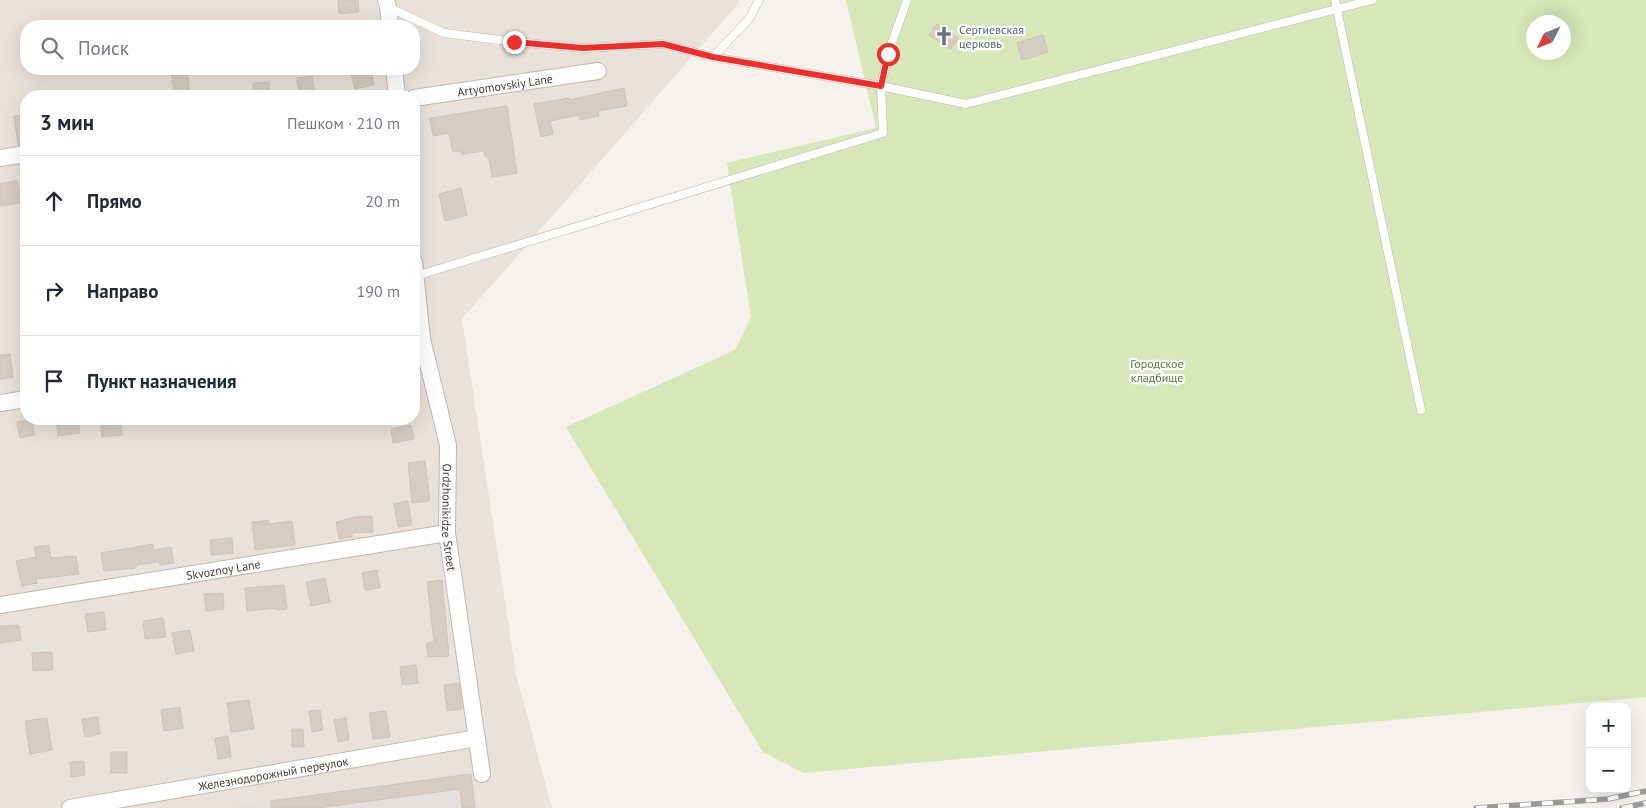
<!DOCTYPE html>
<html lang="ru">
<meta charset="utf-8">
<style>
body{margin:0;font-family:"PT Sans",sans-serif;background:#f6f6f7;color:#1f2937}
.controls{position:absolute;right:15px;bottom:15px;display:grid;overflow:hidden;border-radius:10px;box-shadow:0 5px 20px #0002}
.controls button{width:45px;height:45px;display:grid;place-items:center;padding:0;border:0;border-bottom:1px solid #e0e1e3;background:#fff;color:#1f2937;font:25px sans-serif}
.compass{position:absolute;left:1526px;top:15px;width:45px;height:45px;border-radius:50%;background:#fff;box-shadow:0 5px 20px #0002;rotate:227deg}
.stop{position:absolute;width:15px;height:15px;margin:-11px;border:4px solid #f02d28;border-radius:50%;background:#fff}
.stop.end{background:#f02d28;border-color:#fff;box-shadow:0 1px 5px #0008}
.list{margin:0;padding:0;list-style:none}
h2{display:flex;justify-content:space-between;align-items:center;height:65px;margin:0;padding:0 20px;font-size:21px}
h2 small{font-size:16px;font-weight:400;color:#747a83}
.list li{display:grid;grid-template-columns:32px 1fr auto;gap:15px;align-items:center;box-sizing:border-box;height:90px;padding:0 20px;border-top:1px solid #e0e1e3}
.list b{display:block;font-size:19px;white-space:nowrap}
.list em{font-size:16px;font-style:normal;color:#747a83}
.icon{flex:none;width:28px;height:28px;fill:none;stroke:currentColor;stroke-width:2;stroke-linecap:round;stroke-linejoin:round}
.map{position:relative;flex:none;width:1646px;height:808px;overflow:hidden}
.search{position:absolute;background:#fff;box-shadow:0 5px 20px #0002;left:20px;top:20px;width:400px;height:55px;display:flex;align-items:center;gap:12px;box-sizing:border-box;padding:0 18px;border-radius:20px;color:#747a83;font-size:19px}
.panel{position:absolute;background:#fff;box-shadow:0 5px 20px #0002;left:20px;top:90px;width:400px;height:335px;border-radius:20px}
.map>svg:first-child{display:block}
.residential{fill:#e9e2da;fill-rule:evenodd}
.industrial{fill:#e5e0dd}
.green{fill:#d7e7b7;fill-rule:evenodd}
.building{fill:#d6ccc2;stroke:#d1c3b5}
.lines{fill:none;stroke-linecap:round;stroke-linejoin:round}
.lane-casing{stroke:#c1b8af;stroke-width:9}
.street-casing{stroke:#c1b8af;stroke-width:18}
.lane{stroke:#fff;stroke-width:8}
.street{stroke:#fff;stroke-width:16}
.rail-casing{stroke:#9a9a9a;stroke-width:5.5}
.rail{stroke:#fff;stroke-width:4;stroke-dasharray:11;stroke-linecap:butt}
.route{stroke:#f02d28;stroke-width:6}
.labels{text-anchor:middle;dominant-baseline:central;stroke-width:4.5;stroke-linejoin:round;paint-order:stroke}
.worship-label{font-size:12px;fill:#5b616d;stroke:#fff;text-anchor:start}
.street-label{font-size:12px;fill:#4a413a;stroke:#fff}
.park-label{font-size:12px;fill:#547a2e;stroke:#fff}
</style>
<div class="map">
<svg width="1646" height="808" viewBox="0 0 1646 808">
<rect width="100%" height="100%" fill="#f5f1ec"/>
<path class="residential" d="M 0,0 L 739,0 L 739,3 L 462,319 L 516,674 L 552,808 L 0,808 ZM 26,26 L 414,26 L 414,69 L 26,69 ZM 26,96 L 414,96 L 414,419 L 26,419 Z"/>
<path class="industrial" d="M 474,772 L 478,808 L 216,808 Z"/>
<path class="green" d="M 846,0 L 1646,0 L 1646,697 L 804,773 L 763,752 L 566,427 L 735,350 L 751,317 L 727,163 L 876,128 ZM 1534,22 L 1564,22 L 1564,52 L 1534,52 Z"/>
<g class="building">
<path d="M 338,0 L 358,0 L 359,12 L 339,14 Z"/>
<path d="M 937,24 L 958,38 L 951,49 L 929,35 Z"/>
<path d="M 1043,35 L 1048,52 L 1022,60 L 1017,43 Z"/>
<path d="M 171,69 L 187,69 L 190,96 L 174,96 Z"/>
<path d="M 371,70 L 374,85 L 355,89 L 351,74 Z"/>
<path d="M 312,76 L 315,93 L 299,95 L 297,78 Z"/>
<path d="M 269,82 L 269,96 L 253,96 L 253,83 Z"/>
<path d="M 624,88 L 627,106 L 598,111 L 599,116 L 580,120 L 579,115 L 550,121 L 553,134 L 541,137 L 534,104 L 569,98 L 569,100 Z"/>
<path d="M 507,106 L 517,173 L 492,177 L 489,157 L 485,157 L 484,151 L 462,154 L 461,151 L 453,152 L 449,133 L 433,136 L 430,118 Z"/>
<path d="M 26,115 L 26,144 L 18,145 L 14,116 Z"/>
<path d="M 17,180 L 22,203 L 0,206 L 0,184 Z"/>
<path d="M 461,188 L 467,215 L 445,221 L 439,194 Z"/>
<path d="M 10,354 L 13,377 L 0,379 L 0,355 Z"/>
<path d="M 56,419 L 78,419 L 80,433 L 58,436 Z"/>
<path d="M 100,419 L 121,419 L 122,435 L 102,437 Z"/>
<path d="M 32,420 L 34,435 L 20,438 L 17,422 Z"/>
<path d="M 411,425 L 414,439 L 393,443 L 391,429 Z"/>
<path d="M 425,461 L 430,501 L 412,503 L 408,463 Z"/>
<path d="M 408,501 L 412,525 L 398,527 L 394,504 Z"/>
<path d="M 372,516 L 373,532 L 352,533 L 352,537 L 339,539 L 336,522 L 355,517 Z"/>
<path d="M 269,520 L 269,524 L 292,521 L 295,545 L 255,550 L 252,522 Z"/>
<path d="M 232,538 L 233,553 L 211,555 L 210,540 Z"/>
<path d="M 153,544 L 153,550 L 171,547 L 174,563 L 160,565 L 159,562 L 136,565 L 136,568 L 104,571 L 101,553 Z"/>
<path d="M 49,545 L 51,558 L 76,556 L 79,574 L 36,579 L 37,583 L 22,586 L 16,561 L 36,557 L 34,547 Z"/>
<path d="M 377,570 L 380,588 L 365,590 L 362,573 Z"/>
<path d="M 325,578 L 330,602 L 311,606 L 306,582 Z"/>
<path d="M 442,580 L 449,656 L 428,657 L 426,643 L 434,642 L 427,582 Z"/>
<path d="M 284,585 L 287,609 L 276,610 L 276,608 L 247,611 L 245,588 Z"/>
<path d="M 223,593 L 224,609 L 206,611 L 204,594 Z"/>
<path d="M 104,612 L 106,630 L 88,632 L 85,614 Z"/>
<path d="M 163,618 L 166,637 L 145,639 L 143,621 Z"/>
<path d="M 19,625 L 21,640 L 0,643 L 0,626 Z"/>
<path d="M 190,630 L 194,651 L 176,654 L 172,633 Z"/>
<path d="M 52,652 L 53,670 L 33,671 L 32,653 Z"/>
<path d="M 416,665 L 418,683 L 402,685 L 400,667 Z"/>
<path d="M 459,683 L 462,709 L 447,711 L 444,685 Z"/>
<path d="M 249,700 L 254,729 L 231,732 L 227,703 Z"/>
<path d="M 180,707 L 183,728 L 164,731 L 161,710 Z"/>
<path d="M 320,710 L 323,730 L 312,732 L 309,711 Z"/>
<path d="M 386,711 L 390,737 L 373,739 L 369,713 Z"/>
<path d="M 98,717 L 100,734 L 85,737 L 82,719 Z"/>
<path d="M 47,718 L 52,750 L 30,754 L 25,721 Z"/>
<path d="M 346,718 L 349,740 L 338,742 L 334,720 Z"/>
<path d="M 292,729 L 303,729 L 304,747 L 292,747 Z"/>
<path d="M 228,736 L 231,757 L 218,759 L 215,738 Z"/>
<rect x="111" y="752" width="16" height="21"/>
<path d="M 84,761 L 85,775 L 71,777 L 70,762 Z"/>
<path d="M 471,774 L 475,808 L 462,808 L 460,789 L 318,808 L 271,808 L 271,801 Z"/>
</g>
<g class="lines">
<g class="lane-casing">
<g id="lane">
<path d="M 1335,0 L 1421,410"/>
<path d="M 388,7 L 444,33 L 515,42 L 583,48 L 663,44 L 713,57 L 881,86 L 966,104 L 1372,0"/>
<path d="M 713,57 L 749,19 L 759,0"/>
<path d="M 416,276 L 883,133 L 881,86 L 888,54 L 907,0"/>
</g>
</g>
<g class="street-casing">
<g id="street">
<path d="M 386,0 L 388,7 L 390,26"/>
<path d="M 394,69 L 397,96"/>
<path id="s1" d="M 414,98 L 598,71"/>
<path d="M 0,158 L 26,154"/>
<path id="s2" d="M 414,262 L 422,339 L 448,445 L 447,533 L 482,774"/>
<path d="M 0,403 L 26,399"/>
<path id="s3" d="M 0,605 L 447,533"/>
<path id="s4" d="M 70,808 L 477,738"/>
</g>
</g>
<use href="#lane" class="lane"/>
<use href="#street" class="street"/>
<g class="rail-casing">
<g id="rail">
<path d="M 1476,808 L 1608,799 L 1646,791"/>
<path d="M 1622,808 L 1646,803"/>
</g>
</g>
<use href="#rail" class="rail"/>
</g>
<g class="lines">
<path class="route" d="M 514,42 L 583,48 L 663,44 L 713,57 L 881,86 L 888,54"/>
</g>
<defs>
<g id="church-bare" transform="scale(1.5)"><path d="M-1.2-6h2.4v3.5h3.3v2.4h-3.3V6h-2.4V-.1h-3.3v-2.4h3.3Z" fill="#6b7280" stroke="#fff" stroke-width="2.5" paint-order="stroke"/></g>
</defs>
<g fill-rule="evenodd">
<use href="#church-bare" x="944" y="36"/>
</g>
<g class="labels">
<g class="worship-label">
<text x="959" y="29">Сергиевская<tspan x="959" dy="14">церковь</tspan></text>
</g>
<g class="street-label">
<text stroke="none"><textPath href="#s1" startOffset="92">Artyomovskiy Lane</textPath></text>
<text stroke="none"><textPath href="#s2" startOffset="259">Ordzhonikidze Street</textPath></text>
<text stroke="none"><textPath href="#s3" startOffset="226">Skvoznoy Lane</textPath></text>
<text stroke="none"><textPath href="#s4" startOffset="206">Железнодорожный переулок</textPath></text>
</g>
<g class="park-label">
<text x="1157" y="363">Городское<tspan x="1157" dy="14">кладбище</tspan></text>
</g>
</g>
</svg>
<div class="controls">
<button>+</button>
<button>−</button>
</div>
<svg class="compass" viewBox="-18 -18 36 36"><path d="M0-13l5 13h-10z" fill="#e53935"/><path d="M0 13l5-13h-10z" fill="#747a83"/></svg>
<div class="stop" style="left:888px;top:54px"></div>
<div class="stop end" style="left:514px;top:42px"></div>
<div class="search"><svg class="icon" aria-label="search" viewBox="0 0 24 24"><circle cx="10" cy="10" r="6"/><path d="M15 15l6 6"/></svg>Поиск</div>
<section class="panel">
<h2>3 мин<small>Пешком · 210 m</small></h2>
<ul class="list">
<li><svg class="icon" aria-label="ahead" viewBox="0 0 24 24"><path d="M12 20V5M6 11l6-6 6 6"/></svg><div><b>Прямо</b></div><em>20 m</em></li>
<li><svg class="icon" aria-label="right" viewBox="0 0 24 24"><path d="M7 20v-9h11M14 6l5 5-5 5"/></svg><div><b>Направо</b></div><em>190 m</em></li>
<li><svg class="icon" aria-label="arrive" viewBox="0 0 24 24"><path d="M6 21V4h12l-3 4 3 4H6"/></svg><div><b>Пункт назначения</b></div></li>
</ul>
</section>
</div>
